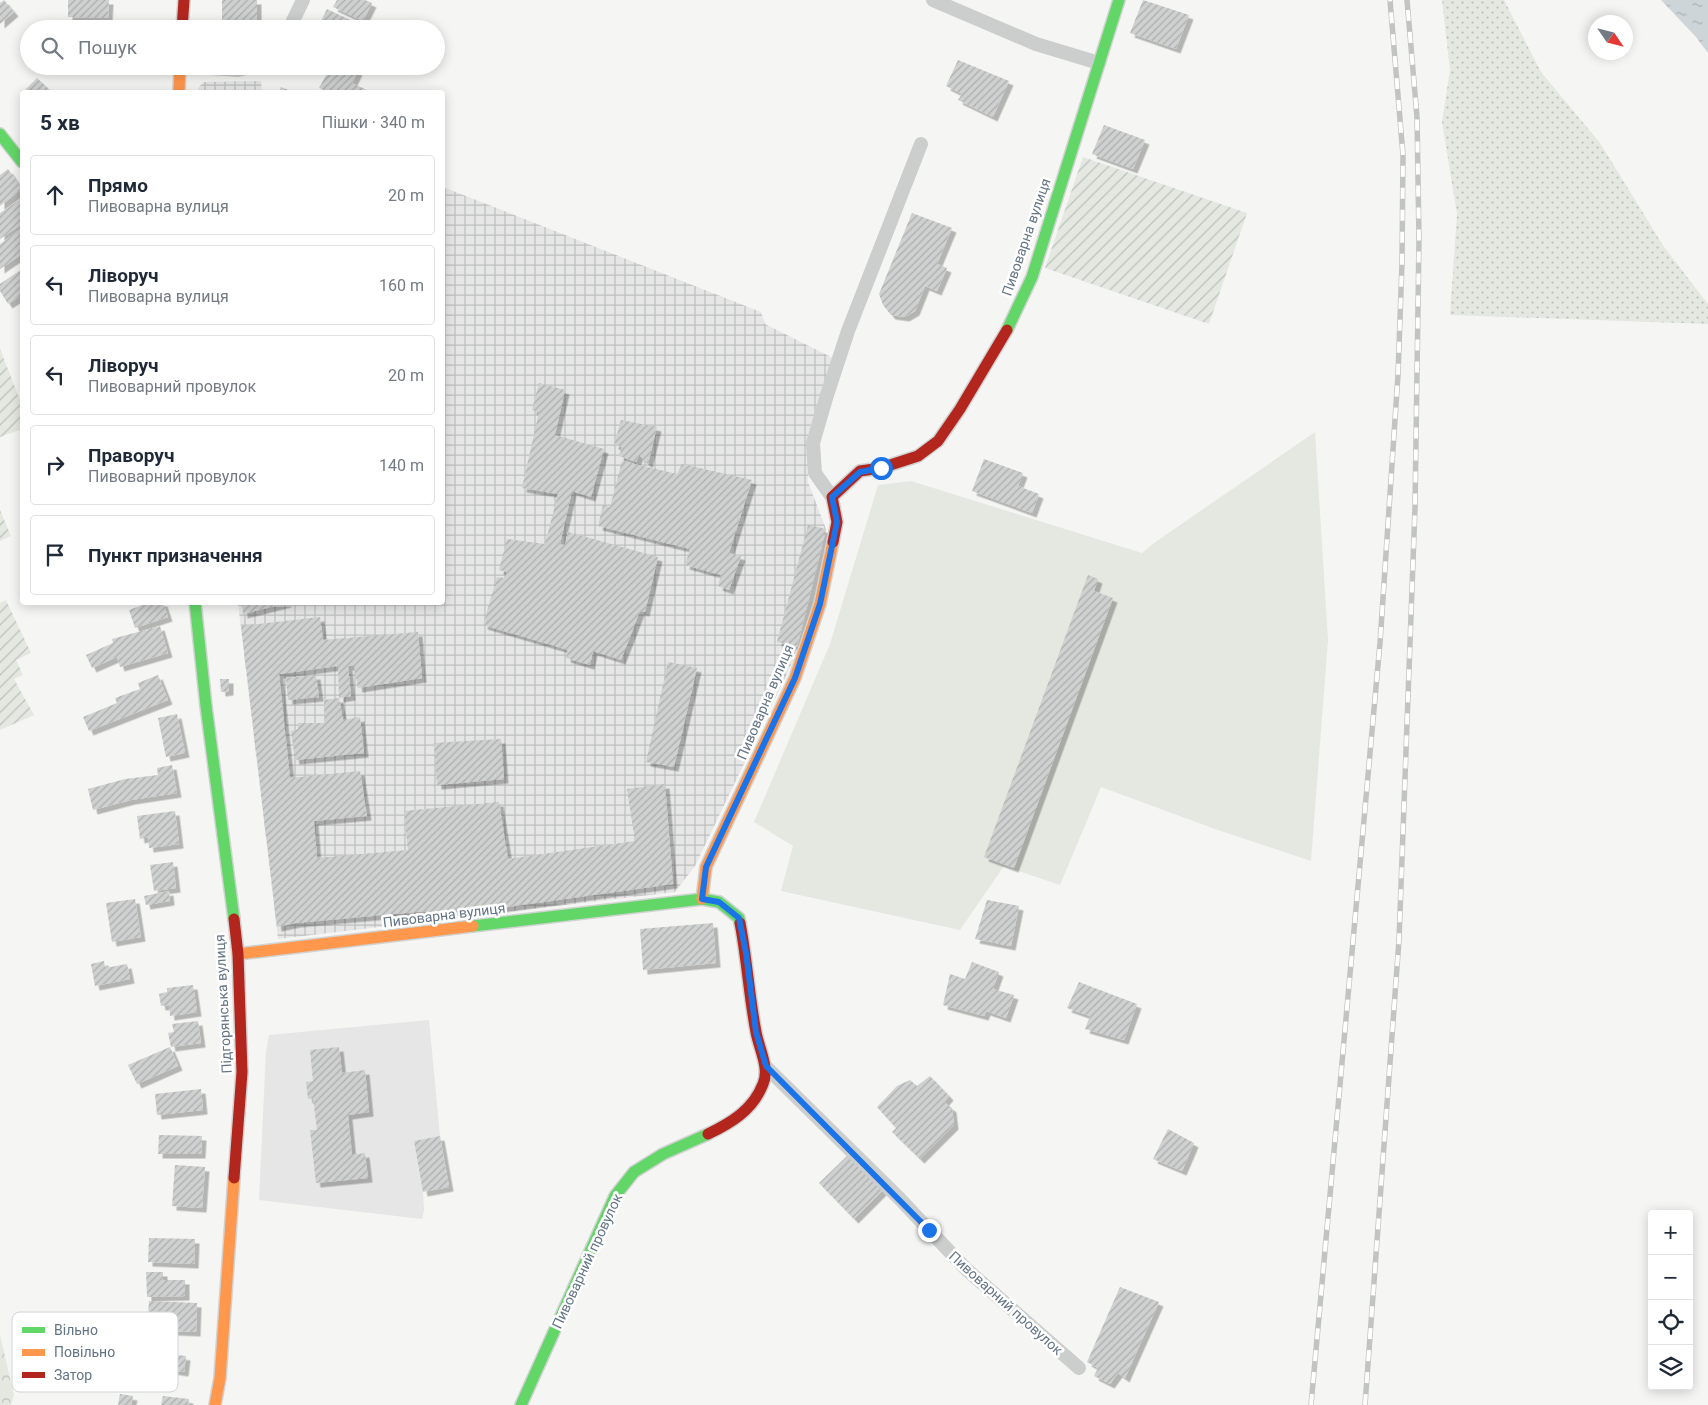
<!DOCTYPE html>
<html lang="uk">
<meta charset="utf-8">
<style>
body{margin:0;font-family:Roboto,sans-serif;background:#f2f2f3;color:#1f2937}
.controls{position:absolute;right:15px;bottom:15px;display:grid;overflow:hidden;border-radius:5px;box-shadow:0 2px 12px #0003}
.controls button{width:45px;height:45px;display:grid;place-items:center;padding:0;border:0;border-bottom:1px solid #e0e1e3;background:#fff;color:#1f2937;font:25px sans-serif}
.compass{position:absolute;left:1588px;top:15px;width:45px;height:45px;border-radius:50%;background:#fff;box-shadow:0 2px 12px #0003;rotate:125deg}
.stop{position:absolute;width:15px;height:15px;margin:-11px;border:4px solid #1a73e8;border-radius:50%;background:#fff}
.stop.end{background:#1a73e8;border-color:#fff;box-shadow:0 1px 5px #0008}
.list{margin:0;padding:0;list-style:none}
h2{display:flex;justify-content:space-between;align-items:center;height:65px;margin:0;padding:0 20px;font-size:21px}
h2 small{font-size:16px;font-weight:400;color:#747a83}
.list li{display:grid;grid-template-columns:32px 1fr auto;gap:15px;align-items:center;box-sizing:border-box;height:80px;margin:0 10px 10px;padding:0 10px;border:1px solid #e0e1e3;border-radius:5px}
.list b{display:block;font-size:19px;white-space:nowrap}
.list p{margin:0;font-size:16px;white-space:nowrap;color:#747a83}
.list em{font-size:16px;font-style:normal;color:#747a83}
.icon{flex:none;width:28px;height:28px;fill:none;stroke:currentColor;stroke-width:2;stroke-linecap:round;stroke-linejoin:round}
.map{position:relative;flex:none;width:1708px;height:1405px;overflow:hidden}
.search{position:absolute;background:#fff;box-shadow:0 2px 12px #0003;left:20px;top:20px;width:425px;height:55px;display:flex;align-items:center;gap:12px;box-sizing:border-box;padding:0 18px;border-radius:28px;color:#747a83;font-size:19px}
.panel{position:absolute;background:#fff;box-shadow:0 2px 12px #0003;left:20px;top:90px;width:425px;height:515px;border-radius:5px}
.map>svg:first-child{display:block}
.built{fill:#e5e6e5}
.industrial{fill:url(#industrial-grid)}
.grass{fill:url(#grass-dots)}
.forest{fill:url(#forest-crowns)}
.park{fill:#e4e8e1}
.garden{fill:url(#garden-furrows)}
.water{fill:url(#water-ripples)}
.building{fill:url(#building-hatch);filter:url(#shadow)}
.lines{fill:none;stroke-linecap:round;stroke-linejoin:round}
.fast-casing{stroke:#d1d3d3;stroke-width:14}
.slow-casing{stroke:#d1d3d3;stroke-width:14}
.jam-casing{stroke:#d1d3d3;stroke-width:14}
.street{stroke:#cccece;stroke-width:14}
.fast{stroke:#63d668;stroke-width:11}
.slow{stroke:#ff974d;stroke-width:11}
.jam{stroke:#b3261e;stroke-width:11}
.rail-casing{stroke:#c2c4c4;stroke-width:5.5}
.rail{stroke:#fff;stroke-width:4;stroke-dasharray:11;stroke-linecap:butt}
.route{stroke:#1a73e8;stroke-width:6}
.labels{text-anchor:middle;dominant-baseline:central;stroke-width:5;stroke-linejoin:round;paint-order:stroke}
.street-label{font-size:14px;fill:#637485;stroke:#fff}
.key{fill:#fff;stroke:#d0d5da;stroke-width:1}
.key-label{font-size:14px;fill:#637485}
</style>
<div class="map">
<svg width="1708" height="1405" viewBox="0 0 1708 1405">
<defs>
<pattern id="industrial-grid" width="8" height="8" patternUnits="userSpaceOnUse" patternTransform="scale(1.25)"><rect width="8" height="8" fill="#e5e6e5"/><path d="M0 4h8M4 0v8" fill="none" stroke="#bdbfbf"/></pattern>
<pattern id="grass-dots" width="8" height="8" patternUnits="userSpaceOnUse" patternTransform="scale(1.25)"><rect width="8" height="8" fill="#e4e8e1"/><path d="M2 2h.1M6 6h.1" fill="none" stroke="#bcc1bc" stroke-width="1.8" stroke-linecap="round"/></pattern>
<pattern id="forest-crowns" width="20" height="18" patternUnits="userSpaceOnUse" patternTransform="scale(1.25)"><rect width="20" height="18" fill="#e4e8e1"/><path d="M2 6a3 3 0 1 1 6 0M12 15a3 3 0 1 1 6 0" fill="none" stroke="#bcc1bc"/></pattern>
<pattern id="garden-furrows" width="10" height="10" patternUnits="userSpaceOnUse" patternTransform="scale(1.25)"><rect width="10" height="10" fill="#e4e8e1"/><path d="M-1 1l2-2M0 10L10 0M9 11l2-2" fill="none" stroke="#bcc1bc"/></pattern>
<pattern id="water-ripples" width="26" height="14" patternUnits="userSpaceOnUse" patternTransform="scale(1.25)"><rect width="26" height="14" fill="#cdd5d8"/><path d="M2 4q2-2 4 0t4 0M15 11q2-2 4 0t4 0" fill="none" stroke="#aab1b5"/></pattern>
<pattern id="building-hatch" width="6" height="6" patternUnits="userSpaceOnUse" patternTransform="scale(1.25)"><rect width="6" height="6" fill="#cfd0d0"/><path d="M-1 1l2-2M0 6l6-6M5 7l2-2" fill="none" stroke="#acadae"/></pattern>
<filter id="shadow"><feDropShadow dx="4.5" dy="4.5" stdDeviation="0" flood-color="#0004"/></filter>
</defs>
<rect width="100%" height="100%" fill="#f5f5f3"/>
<path class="built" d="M 429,1020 L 440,1136 L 414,1141 L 423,1192 L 424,1210 L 422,1219 L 259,1200 L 266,1052 L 269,1035 Z"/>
<g class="industrial">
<path d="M 261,81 L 262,92 L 198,92 L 198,88 L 204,82 Z"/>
<path d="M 443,187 L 761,312 L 765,324 L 833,358 L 808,434 L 808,482 L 826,529 L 794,659 L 695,866 L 675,892 L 278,939 L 238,603 L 442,602 Z"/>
</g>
<path class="grass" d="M 1442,0 L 1504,0 L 1541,72 L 1600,143 L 1664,247 L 1708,304 L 1708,324 L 1450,315 L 1457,214 L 1442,122 L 1450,70 Z"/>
<path class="forest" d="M 0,1335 L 14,1395 L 11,1405 L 0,1405 Z"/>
<path class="park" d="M 1315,432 L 1328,640 L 1311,861 L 1215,829 L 1101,787 L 1060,885 L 1004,866 L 960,930 L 781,891 L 793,846 L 754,822 L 830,644 L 878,485 L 911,481 L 1142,553 L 1154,543 Z"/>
<g class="garden">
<path d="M 1083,157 L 1247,213 L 1209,324 L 1045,268 Z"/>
<path d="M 0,349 L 22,405 L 22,429 L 0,437 Z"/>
<path d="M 0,510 L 11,536 L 0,541 Z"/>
<path d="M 6,600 L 31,653 L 16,660 L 23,675 L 14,679 L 34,715 L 0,730 L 0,603 Z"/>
</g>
<path class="water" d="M 1661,0 L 1708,0 L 1708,53 L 1696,37 Z"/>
<g class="building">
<path d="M 4,0 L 14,12 L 0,24 L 0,3 Z"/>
<path d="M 68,0 L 109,0 L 108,18 L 68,17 Z"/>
<rect x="222" y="0" width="35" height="23"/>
<path d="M 337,0 L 365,0 L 372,3 L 363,21 L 333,7 Z"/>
<path d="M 1143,0 L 1189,15 L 1176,49 L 1130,33 Z"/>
<path d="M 327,9 L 363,26 L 361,29 L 337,29 L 321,21 Z"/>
<path d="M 316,22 L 329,29 L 312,29 Z"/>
<path d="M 958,60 L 1009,81 L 993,117 L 958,100 L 962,94 L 946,86 Z"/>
<path d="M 331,66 L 349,66 L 358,71 L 352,83 L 369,91 L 368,92 L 328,92 L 319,88 Z"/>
<path d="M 37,78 L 52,92 L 24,91 Z"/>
<path d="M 281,87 L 293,92 L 279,92 Z"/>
<path d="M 1104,125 L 1145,140 L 1133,169 L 1092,154 Z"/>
<path d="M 8,169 L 22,189 L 0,206 L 0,175 Z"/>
<path d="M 22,198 L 22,224 L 0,239 L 0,213 Z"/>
<path d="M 912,213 L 952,228 L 937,264 L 947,268 L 937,291 L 925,286 L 915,311 L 905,317 L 891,315 L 883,305 L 879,294 Z"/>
<path d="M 22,228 L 22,254 L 0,269 L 0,244 Z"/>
<path d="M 22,269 L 22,295 L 8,304 L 0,291 L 0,284 Z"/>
<path d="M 539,383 L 565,390 L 555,435 L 604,449 L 591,497 L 572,491 L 560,544 L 565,545 L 568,532 L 658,557 L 645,612 L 640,611 L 621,660 L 593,651 L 590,665 L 566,658 L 568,650 L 483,625 L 497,577 L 505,578 L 507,572 L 499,570 L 507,539 L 545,544 L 558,494 L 522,488 L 539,412 L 532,410 Z"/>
<path d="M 621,420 L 657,427 L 648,464 L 639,455 L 636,462 L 619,456 L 622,447 L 614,445 Z"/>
<path d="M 984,459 L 1023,473 L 1018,486 L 1039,494 L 1032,513 L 972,491 Z"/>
<path d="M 622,461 L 677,474 L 682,464 L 752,480 L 729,553 L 741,556 L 729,590 L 718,586 L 721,575 L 685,565 L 690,549 L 598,526 L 603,505 L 610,507 Z"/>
<path d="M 808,525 L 826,529 L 797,647 L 777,642 Z"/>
<path d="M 1088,575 L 1098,579 L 1094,591 L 1113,598 L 1014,868 L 984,857 Z"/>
<path d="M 151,602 L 163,602 L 168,617 L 135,628 L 129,610 Z"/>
<path d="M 242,602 L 287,602 L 287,603 L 243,614 Z"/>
<path d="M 320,617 L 323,640 L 418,632 L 422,678 L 358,688 L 354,666 L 348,666 L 351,696 L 339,698 L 343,720 L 360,717 L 364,753 L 295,760 L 291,731 L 298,729 L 298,723 L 325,723 L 324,700 L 339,698 L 338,666 L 279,674 L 290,778 L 360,771 L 367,816 L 314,821 L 317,858 L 408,850 L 404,811 L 499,802 L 508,859 L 635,841 L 627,789 L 665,784 L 673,884 L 501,908 L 416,912 L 296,923 L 277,927 L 241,626 Z"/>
<path d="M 160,626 L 168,653 L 120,667 L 117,657 L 92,668 L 86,655 L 113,643 L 112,639 Z"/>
<path d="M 668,662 L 697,668 L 674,767 L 646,762 Z"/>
<path d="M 158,675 L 168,700 L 89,731 L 83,717 L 117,703 L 115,698 L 140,689 L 138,683 Z"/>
<path d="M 316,675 L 319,697 L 288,700 L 286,678 Z"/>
<path d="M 220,679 L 229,679 L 229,691 L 221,692 Z"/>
<path d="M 177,714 L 185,753 L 166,757 L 158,718 Z"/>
<path d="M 501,739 L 504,779 L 437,785 L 434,743 Z"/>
<path d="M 172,765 L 177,793 L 131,800 L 93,810 L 88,789 L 125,779 L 158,775 L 157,768 Z"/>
<path d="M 175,811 L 179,844 L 149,848 L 148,837 L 140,839 L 137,816 Z"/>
<path d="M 173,862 L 176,888 L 154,891 L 150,865 Z"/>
<path d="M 169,891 L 170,901 L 146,905 L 144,896 Z"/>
<path d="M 135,899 L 141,937 L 112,942 L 106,903 Z"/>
<path d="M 987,900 L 1019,906 L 1011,946 L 975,939 Z"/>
<path d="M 713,923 L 716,963 L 643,970 L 640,929 Z"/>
<path d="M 104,961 L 105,968 L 127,964 L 130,979 L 95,986 L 91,964 Z"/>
<path d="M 972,962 L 999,972 L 993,989 L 1014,995 L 1006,1018 L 986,1011 L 984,1016 L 943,1005 L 950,974 L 965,979 Z"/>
<path d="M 1079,982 L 1137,1004 L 1124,1040 L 1085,1029 L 1090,1016 L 1067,1008 Z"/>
<path d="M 193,985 L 197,1012 L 170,1016 L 169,1005 L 161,1006 L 159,994 L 167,992 L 167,988 Z"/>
<path d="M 198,1021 L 201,1043 L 171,1047 L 168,1033 L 174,1032 L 172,1024 Z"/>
<path d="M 170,1047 L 178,1066 L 137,1084 L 128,1065 Z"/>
<path d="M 339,1047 L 342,1073 L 365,1070 L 369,1112 L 348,1115 L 352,1155 L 365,1153 L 368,1178 L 316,1183 L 310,1130 L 317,1130 L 313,1098 L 308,1099 L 306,1082 L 313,1081 L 310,1050 Z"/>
<path d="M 930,1076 L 949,1096 L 944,1102 L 952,1108 L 954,1125 L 920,1159 L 892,1132 L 896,1128 L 877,1107 L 897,1086 L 910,1080 L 917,1086 Z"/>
<path d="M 201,1089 L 203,1110 L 157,1115 L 155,1094 Z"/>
<path d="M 1168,1129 L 1194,1143 L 1182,1171 L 1153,1159 Z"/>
<path d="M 159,1135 L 202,1136 L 201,1154 L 158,1154 Z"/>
<path d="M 440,1136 L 449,1187 L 423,1192 L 414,1141 Z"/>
<path d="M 848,1155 L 882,1191 L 854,1219 L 819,1183 Z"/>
<path d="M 175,1165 L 205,1167 L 202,1208 L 172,1206 Z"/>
<path d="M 149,1238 L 195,1239 L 194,1264 L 148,1262 Z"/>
<path d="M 146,1272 L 163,1272 L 163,1280 L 185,1280 L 185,1296 L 147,1297 Z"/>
<path d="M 1120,1287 L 1159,1302 L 1125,1378 L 1118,1373 L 1110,1384 L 1094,1376 L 1098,1368 L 1087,1362 Z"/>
<path d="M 149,1301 L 197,1303 L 196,1332 L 147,1330 Z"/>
<path d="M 144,1351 L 186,1356 L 184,1372 L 142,1366 Z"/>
<path d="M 120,1394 L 133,1396 L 131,1405 L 118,1405 Z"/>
<path d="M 163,1396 L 189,1399 L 188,1405 L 161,1405 Z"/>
</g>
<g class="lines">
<g class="fast-casing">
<g id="fast">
<path d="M 0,134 L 22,162"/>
<path d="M 1007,330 L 1032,277 L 1119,0"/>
<path d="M 195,602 L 206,706 L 234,919"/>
<path d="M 473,926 L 702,899 L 719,902 L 739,918 L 740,923"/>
<path d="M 521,1405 L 615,1196 L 634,1172 L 663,1154 L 708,1134"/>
</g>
</g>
<g class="slow-casing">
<g id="slow">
<path d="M 179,92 L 180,66"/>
<path d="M 702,899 L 706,867 L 795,678 L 820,604 L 833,542"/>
<path d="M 238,954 L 473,926"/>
<path d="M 215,1405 L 220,1378 L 234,1178"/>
</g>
</g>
<g class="jam-casing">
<g id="jam">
<path d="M 182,29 L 184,0"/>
<path d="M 833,542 L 837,522 L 832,497 L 860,471 L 881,468 L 918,456 L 938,441 L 960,409 L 1007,330"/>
<path d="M 234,919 L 238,954 L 242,1072 L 234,1178"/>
<path d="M 708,1134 C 731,1123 753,1110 763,1084 C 770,1068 759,1049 756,1032 C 749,996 747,959 740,923"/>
</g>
</g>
<g class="street">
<path d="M 933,0 L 1036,44 L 1099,63"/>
<path d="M 289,29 L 303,0"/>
<path d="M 180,66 L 238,70 L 255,66"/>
<path d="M 832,497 L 815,473 L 813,443 L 827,395 L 848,331 L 921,144"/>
<path d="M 765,1066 L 899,1198 L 966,1269 L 1079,1368"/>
</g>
<use href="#fast" class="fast"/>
<use href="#slow" class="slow"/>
<use href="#jam" class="jam"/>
<g class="rail-casing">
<g id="rail">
<path d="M 1311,1405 L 1380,643 L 1398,375 L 1402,263 L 1403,155 L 1390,0"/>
<path d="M 1365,1405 L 1399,940 L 1415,508 L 1419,239 L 1417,117 L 1407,0"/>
</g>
</g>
<use href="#rail" class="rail"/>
</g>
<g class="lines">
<path class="route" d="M 881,468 L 860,472 L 832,497 L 837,522 L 820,604 L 795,678 L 706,867 L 702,899 L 719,902 L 739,918 L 746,953 L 756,1032 L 766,1066 L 929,1230"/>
</g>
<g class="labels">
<g class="street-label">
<text transform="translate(1026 237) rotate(-71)">Пивоварна вулиця</text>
<text transform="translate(765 702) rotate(-67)">Пивоварна вулиця</text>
<text transform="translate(444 915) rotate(-7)">Пивоварна вулиця</text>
<text transform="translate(223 1004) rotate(-93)">Підгорянська вулиця</text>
<text transform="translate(587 1261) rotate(-65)">Пивоварний провулок</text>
<text transform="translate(1006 1303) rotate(42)">Пивоварний провулок</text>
</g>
</g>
<rect x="12" y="1312" width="166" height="80" rx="8" class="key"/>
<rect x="22" y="1327" width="23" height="6" fill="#63d668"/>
<rect x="22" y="1349" width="23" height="7" fill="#ff974d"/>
<rect x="22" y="1372" width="23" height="6" fill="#b3261e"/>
<g class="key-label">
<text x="54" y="1335">Вільно</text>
<text x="54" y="1357">Повільно</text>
<text x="54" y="1380">Затор</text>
</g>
</svg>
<div class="controls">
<button>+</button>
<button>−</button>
<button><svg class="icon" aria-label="locate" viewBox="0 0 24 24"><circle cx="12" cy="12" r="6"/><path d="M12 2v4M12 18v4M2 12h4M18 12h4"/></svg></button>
<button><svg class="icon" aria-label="layers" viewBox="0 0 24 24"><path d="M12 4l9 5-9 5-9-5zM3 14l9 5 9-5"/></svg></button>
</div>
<svg class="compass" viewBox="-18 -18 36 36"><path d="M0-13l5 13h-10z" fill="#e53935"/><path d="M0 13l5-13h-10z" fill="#747a83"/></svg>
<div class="stop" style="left:881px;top:468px"></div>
<div class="stop end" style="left:929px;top:1230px"></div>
<div class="search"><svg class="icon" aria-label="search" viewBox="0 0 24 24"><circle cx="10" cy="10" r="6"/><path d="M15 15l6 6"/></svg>Пошук</div>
<section class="panel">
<h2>5 хв<small>Пішки · 340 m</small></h2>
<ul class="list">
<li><svg class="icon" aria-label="ahead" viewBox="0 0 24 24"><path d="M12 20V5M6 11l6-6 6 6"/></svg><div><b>Прямо</b><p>Пивоварна вулиця</p></div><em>20 m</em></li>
<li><svg class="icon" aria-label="left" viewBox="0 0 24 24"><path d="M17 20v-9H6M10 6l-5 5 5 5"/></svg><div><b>Ліворуч</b><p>Пивоварна вулиця</p></div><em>160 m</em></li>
<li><svg class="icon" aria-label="left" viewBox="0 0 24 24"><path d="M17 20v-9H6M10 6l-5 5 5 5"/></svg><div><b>Ліворуч</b><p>Пивоварний провулок</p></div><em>20 m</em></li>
<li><svg class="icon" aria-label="right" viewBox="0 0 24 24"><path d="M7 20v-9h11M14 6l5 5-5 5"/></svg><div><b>Праворуч</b><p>Пивоварний провулок</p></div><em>140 m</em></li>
<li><svg class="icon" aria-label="arrive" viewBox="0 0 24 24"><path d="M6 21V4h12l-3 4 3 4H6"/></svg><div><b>Пункт призначення</b></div></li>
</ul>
</section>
</div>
